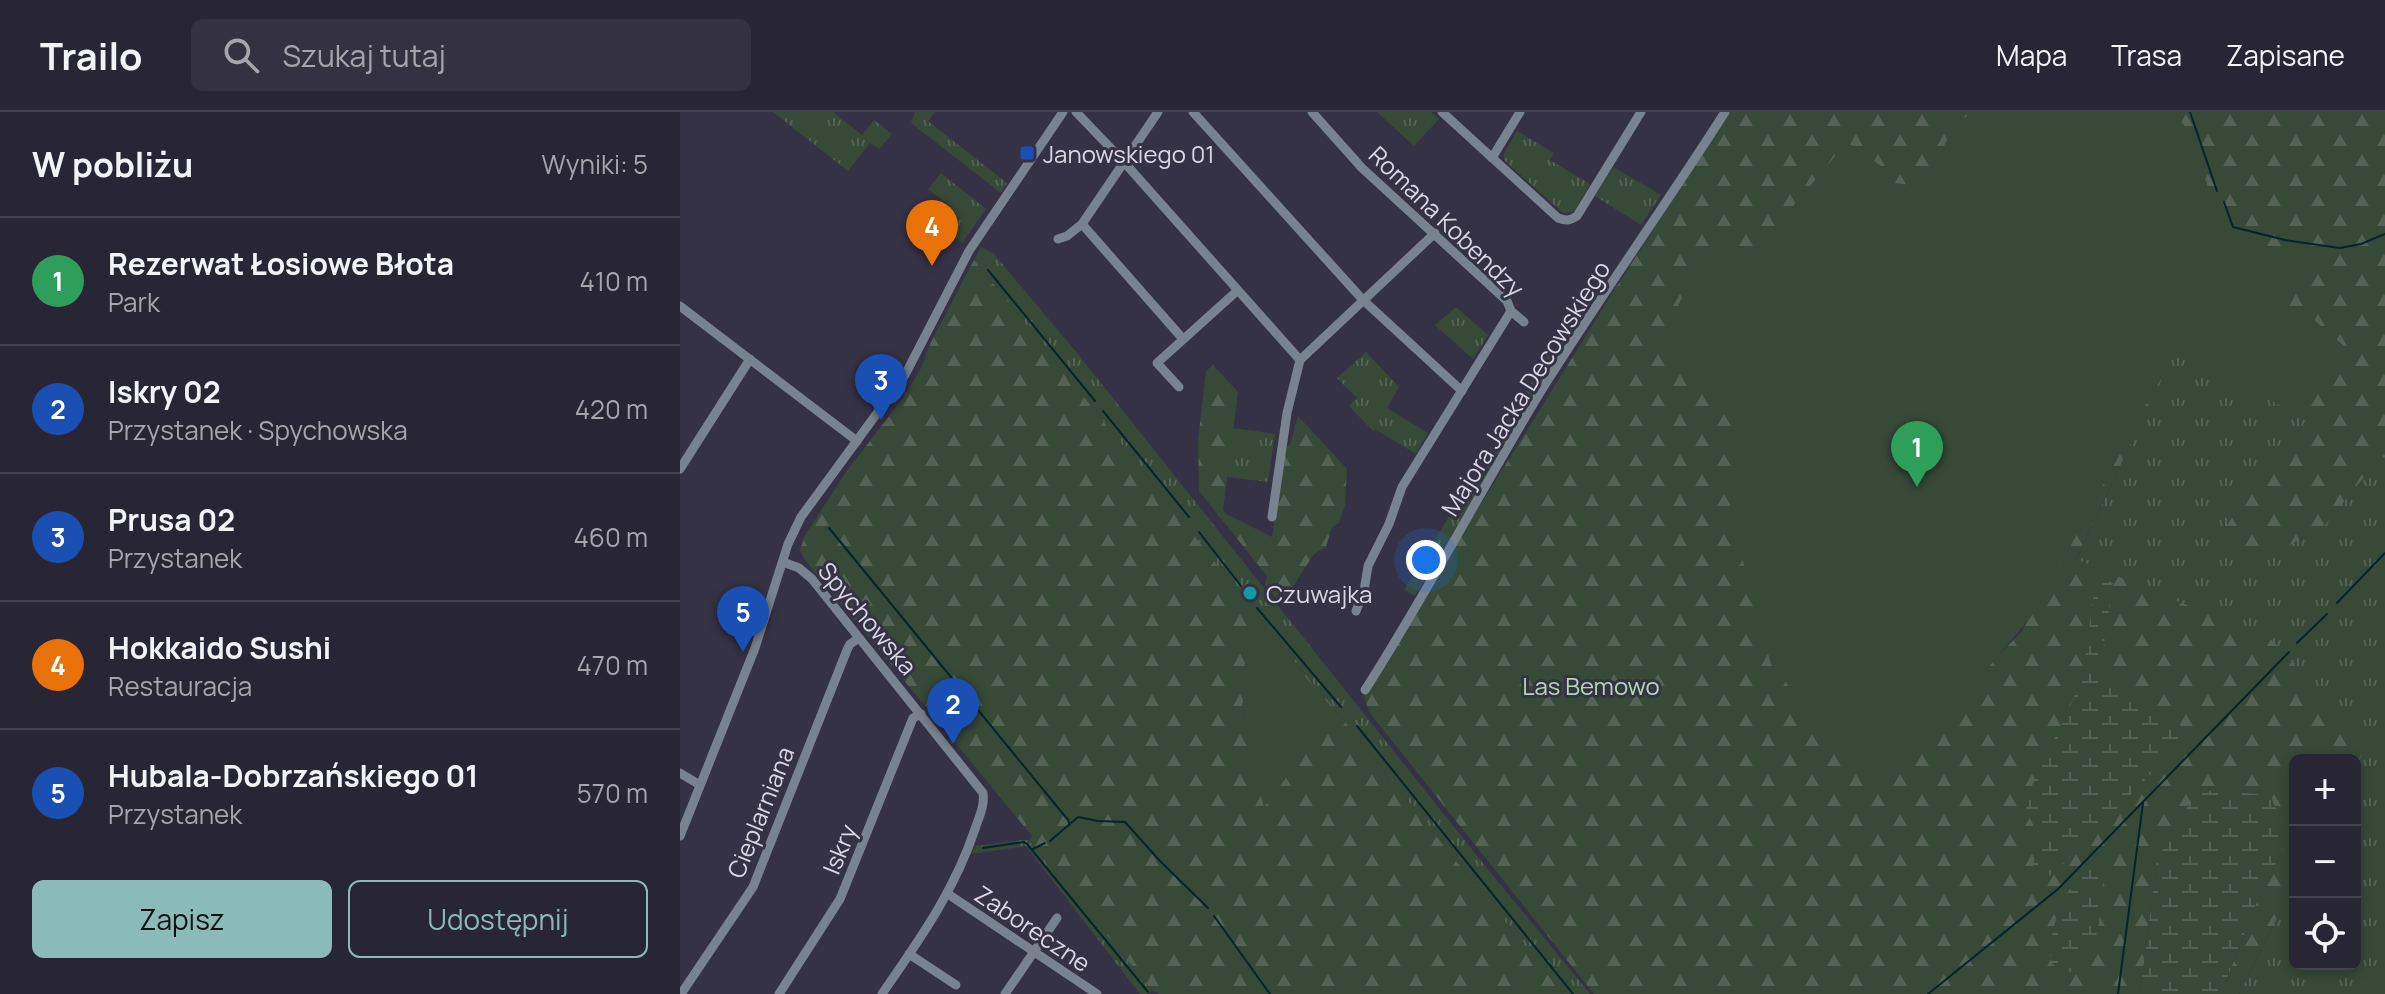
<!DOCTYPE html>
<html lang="pl">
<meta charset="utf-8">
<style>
body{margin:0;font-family:Manrope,sans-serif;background:#343240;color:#f1f3f6}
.controls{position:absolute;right:24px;bottom:24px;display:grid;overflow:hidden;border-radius:12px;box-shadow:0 4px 12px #0003}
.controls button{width:72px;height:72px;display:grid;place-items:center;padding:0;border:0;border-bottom:2px solid #44434f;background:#282634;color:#f1f3f6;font:40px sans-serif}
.you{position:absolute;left:746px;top:448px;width:28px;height:28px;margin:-20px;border:6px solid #fff;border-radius:50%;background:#1a73e8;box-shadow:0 0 0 12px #1a73e833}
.badge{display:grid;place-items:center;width:52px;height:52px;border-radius:50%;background:#8bbbb9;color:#fff;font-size:26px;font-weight:700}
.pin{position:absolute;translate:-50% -66px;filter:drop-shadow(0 2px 4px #0008)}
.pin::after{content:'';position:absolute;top:42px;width:28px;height:24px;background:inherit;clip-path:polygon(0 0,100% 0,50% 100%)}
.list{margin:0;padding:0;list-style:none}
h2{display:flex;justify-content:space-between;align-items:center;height:104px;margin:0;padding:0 32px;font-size:34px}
h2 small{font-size:26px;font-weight:400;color:#a5a5ac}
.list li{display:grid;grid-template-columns:52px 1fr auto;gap:24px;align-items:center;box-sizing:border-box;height:128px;padding:0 32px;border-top:2px solid #44434f}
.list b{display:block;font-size:30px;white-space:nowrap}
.list p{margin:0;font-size:26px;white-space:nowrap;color:#a5a5ac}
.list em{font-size:26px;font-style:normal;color:#a5a5ac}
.actions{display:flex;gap:16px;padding:24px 32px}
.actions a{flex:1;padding:18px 0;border:2px solid #8bbbb9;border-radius:12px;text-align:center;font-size:28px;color:#8bbbb9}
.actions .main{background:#8bbbb9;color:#111}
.icon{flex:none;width:44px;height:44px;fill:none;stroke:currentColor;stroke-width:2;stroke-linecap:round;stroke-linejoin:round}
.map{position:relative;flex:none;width:1705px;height:882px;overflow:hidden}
header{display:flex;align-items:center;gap:48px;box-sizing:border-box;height:112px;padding:0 40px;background:#282634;border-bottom:2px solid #44434f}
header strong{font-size:38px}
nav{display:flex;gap:44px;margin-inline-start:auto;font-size:28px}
.search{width:560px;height:72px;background:#343240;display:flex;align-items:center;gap:20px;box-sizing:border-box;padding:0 28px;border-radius:12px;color:#a5a5ac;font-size:30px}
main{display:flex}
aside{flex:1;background:#282634}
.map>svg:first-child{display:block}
.grass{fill:url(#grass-tufts)}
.forest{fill:url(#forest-firs);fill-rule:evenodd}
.wetland{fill:url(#wetland-marsh)}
.park{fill:#374937}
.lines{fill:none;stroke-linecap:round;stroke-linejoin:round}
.stream{stroke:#04252d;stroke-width:2}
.minor{stroke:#79828f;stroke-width:9}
.transit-dot{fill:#1a4fb4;stroke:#363245;stroke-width:3}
.culture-dot{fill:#0f9aa8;stroke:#363245;stroke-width:3}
.labels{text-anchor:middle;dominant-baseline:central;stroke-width:6;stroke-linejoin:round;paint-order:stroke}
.poi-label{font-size:24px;fill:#dad8e4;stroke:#363245;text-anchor:start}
.street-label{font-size:24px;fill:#dad8e4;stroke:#363245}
.park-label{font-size:24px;fill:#addbac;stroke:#363245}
</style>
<header>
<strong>Trailo</strong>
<div class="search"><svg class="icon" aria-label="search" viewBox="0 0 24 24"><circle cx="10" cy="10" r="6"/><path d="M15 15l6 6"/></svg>Szukaj tutaj</div>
<nav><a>Mapa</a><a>Trasa</a><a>Zapisane</a></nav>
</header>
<main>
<aside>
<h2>W pobliżu<small>Wyniki: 5</small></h2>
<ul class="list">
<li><span class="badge" style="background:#2e9e5b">1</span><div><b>Rezerwat Łosiowe Błota</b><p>Park</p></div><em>410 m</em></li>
<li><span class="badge" style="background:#1a4fb4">2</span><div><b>Iskry 02</b><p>Przystanek · Spychowska</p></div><em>420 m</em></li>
<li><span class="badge" style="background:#1a4fb4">3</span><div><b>Prusa 02</b><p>Przystanek</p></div><em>460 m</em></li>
<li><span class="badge" style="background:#e8710a">4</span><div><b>Hokkaido Sushi</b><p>Restauracja</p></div><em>470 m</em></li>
<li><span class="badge" style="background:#1a4fb4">5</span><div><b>Hubala-Dobrzańskiego 01</b><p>Przystanek</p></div><em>570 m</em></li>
</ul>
<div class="actions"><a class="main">Zapisz</a><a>Udostępnij</a></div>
</aside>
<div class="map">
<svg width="1705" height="882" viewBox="0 0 1705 882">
<defs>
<pattern id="grass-tufts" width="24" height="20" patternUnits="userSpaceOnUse" patternTransform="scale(2)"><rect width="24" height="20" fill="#374937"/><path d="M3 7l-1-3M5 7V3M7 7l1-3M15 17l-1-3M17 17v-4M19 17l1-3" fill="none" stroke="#536254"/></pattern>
<pattern id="forest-firs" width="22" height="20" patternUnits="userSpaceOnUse" patternTransform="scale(2)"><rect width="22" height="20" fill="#374937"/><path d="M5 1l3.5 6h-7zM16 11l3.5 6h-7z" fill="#536254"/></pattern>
<pattern id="wetland-marsh" width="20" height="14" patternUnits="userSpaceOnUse" patternTransform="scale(2)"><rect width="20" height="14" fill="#374937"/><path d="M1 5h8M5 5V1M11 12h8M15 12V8" fill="none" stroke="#536254"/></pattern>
</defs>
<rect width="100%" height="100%" fill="#363245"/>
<g class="grass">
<path d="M 93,0 L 153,0 L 182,23 L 194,8 L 212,22 L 199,37 L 190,31 L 168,59 Z"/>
<path d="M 235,0 L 255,0 L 248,9 L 327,71 L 321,81 L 231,11 Z"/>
<path d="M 697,0 L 751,0 L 759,7 L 734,34 Z"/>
<path d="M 837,19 L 874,41 L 870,48 L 910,72 L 894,99 L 883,101 L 824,48 L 824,41 Z"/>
<path d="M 933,55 L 981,83 L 961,113 L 915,84 Z"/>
<path d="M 261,61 L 306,97 L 282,131 L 260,113 L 260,108 L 272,95 L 248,77 Z"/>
<path d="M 301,135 L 314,142 L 397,241 L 802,750 L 910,882 L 883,882 L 678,627 C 647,584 610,547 578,505 C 484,385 389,266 294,148 Z"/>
<path d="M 776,195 L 808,223 L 793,247 L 755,213 Z"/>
<path d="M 1495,237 L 1629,306 L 1567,383 L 1702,344 L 1705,346 L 1705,882 L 1559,882 L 1615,770 L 1615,852 L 1675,852 L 1675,656 L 1685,638 L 1396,448 Z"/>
<path d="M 686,240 L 719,275 L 707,296 L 748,321 L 736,342 L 695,317 L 693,319 L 669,294 L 677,286 L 657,266 Z"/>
<path d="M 868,243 L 875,250 L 735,484 L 724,478 Z"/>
<path d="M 553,316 L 595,322 L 588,370 L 547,365 Z"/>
<path d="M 342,728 L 349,728 L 472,878 L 469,882 L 460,882 L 346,734 L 291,742 L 296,734 Z"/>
</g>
<g class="forest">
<path d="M 1050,0 L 1307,0 L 1250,79 L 1095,274 L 1223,642 L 1343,518 L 1374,441 L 1458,0 L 1705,0 L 1705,346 L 1701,344 L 1646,412 L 1567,458 L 1538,427 L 1567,383 L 1629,306 L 1495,238 L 1396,447 L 1593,529 L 1685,638 L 1675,656 L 1675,648 L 1615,648 L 1615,770 L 1559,882 L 1541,882 L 1575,794 L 1609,725 L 1477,748 L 1460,882 L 914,882 L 689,600 L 683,581 L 940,169 Z"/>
<path d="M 294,148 C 389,266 484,385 578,505 C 610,547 647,584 678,627 L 883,882 L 479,882 L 472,878 L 349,728 L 352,724 L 125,448 L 120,438 L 125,423 L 166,360 L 223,286 L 241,256 L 251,230 ZM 562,591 L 656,599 L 626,639 L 576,666 Z"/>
<path d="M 533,253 L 558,280 L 543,398 L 546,402 L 592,425 L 605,334 L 610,333 L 618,304 L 667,357 L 665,393 L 659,411 L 652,415 L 646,435 L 634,442 L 604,488 L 600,491 L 585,473 L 587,464 L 519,379 L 518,329 L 526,259 Z"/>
</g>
<g class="wetland">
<path d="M 1416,465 L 1433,471 L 1420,557 C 1431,571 1441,586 1457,595 C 1473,604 1489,603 1504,616 L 1503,629 L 1372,763 L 1359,766 L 1352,759 L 1359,725 L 1346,698 L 1349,680 L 1395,583 L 1405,546 Z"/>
<path d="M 1517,678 L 1590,683 L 1609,725 L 1575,794 L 1541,882 L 1460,882 L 1477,748 Z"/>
<path d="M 1413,754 L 1424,761 L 1419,810 L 1413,839 L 1389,861 L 1372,852 L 1369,835 L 1381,787 Z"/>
</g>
<g class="park">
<path d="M 1294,0 L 1495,0 L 1507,18 L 1541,110 L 1548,122 L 1605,139 L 1628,142 L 1606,205 L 1621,216 L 1634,208 L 1665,235 L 1617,302 L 1495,238 L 1356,499 L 1242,634 L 1189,667 L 1183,666 L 1091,552 L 1062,445 L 1046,426 L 1060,325 L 1060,297 L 979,235 L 1004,181 L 1044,136 L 1079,135 L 1167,30 L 1208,59 L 1214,71 L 1242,74 L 1277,10 Z"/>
<path d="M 579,511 L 656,600 L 584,695 C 570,645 555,591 567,540 C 569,530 575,520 579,511 Z"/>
</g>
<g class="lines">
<g class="stream">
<path d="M 1510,0 L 1537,79"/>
<path d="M 1544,90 L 1553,115 L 1605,128 L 1660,136 L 1681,132 L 1705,122"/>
<path d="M 308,158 L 415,289"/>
<path d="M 423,299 L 509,405"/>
<path d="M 149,416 L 388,708 L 390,713"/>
<path d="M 519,420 L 561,474"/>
<path d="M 1657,491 L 1705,441"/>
<path d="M 577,496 L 661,595"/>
<path d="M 1617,531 L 1647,502"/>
<path d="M 677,614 L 893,882"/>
<path d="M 370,729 L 398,705 L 418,709 L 445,710 L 480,749 L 528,796"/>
<path d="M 303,736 L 344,730 L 347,732 L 468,880"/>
<path d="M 353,737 L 365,731"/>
<path d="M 534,804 L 590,882"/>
<path d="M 1248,882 L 1378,777 L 1609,540"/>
<path d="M 1438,882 L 1463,691"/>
</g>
<g class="minor">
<path d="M 396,0 L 443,49 L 620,248"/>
<path d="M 513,0 L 683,188 L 782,279"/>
<path d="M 632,0 L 682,56 L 827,189 L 831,199 L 844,210"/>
<path d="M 762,0 L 878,106 C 886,109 889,109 897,104 L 961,0"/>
<path d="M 812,46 L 840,0"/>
<path d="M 402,112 L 503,227"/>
<path d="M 378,127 L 387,124 L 402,112 L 478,0"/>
<path d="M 0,194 L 177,329"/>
<path d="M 620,248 L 755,121"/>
<path d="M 499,275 L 477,251 L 557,179"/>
<path d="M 0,357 L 70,247"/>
<path d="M 592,405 L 607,301 L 620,248"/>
<path d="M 103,450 L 119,456 L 132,467 L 303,681 C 305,693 299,705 295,717 C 274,780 239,828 202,882"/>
<path d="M 676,499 L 684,479 L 688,454 L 709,412 L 722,375 L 831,199"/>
<path d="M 685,578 C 747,481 801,378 861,279 C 920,185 985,94 1045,0"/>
<path d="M 0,661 L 20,673"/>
<path d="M 0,724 L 75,536 L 108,432 L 121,405 L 225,263 L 289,139 L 383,0"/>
<path d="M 268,782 L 417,882"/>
<path d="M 229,842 L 276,873"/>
<path d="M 1,882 L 73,775 L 167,538 L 170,532 L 179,526"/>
<path d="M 99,882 L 160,787 L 233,606 L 241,602"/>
<path d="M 325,882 L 377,806"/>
</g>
</g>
<rect class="transit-dot" x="339" y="33" width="16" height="16" rx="4"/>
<circle class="culture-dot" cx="570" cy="481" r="8"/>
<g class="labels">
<g class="poi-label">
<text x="363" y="41">Janowskiego 01</text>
<text x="586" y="481">Czuwajka</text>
</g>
<g class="street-label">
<text transform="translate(767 109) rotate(44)">Romana Kobendzy</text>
<text transform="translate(845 276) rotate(-58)">Majora Jacka Decowskiego</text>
<text transform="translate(188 506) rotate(50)">Spychowska</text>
<text transform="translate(80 700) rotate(-68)">Cieplarniana</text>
<text transform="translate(159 737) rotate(-68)">Iskry</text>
<text transform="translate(353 816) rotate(34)">Zaboreczne</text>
</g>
<g class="park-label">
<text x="911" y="573">Las Bemowo</text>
</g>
</g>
</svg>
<div class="controls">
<button>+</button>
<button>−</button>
<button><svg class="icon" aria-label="locate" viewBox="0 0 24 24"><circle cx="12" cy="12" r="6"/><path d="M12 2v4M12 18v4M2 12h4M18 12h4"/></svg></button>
</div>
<div class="you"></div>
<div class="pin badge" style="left:1237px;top:375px;background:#2e9e5b">1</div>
<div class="pin badge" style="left:273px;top:632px;background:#1a4fb4">2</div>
<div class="pin badge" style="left:201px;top:308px;background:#1a4fb4">3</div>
<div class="pin badge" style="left:252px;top:154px;background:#e8710a">4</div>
<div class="pin badge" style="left:63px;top:540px;background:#1a4fb4">5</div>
</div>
</main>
